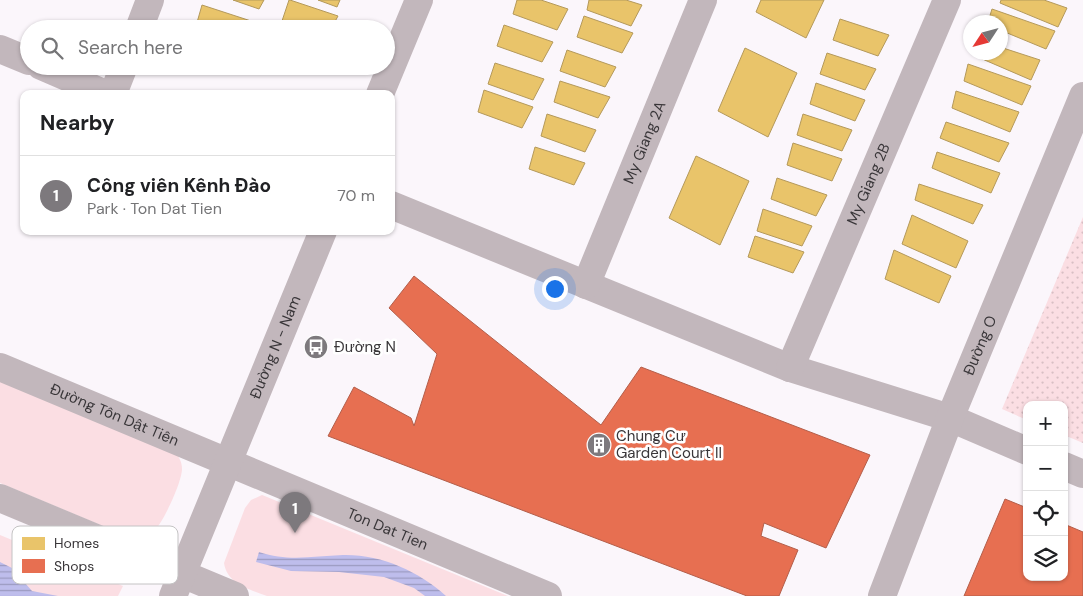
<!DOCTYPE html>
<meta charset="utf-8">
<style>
body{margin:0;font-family:"DM Sans",sans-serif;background:#f2f2f2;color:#202124}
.controls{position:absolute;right:15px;bottom:15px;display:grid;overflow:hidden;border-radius:10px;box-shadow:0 1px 4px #0004}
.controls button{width:45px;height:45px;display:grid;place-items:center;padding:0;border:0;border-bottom:1px solid #e0e0e0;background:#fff;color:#202124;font:25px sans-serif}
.compass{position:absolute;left:963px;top:15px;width:45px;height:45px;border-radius:50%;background:#fff;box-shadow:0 1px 4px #0004;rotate:234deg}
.you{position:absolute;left:554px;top:288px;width:18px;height:18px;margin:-12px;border:4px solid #fff;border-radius:50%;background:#1a73e8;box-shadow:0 0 0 8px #1a73e833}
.badge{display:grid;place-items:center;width:32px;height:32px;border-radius:50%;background:#7d797d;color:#fff;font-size:16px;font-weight:700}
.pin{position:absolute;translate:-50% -41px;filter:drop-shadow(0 1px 2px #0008)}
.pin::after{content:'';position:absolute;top:26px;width:18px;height:15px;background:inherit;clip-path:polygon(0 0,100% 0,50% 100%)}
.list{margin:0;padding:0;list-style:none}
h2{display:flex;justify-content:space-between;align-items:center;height:65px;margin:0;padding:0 20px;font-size:21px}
h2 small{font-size:16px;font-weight:400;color:#757577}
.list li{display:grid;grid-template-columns:32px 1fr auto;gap:15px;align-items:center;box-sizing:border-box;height:80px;padding:0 20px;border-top:1px solid #e0e0e0}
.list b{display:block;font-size:19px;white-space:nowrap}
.list p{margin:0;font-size:16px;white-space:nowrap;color:#757577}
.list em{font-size:16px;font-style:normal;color:#757577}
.icon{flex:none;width:28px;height:28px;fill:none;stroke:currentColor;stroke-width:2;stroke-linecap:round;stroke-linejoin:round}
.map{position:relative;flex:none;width:1083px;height:596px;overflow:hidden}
.search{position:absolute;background:#fff;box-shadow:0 1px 4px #0004;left:20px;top:20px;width:375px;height:55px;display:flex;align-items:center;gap:12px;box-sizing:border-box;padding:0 18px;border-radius:28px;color:#757577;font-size:19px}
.panel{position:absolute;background:#fff;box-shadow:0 1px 4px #0004;left:20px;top:90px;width:375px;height:145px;border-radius:10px}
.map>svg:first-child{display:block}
.grass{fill:url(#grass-dots)}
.green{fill:#fbdee3}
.water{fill:url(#water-rules)}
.homes{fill:#e9c46a;stroke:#b4995b}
.shops{fill:#e76f51;stroke:#b35e4a}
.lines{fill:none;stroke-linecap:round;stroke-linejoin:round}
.street{stroke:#c2b7bc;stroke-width:28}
.labels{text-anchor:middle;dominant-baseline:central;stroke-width:5;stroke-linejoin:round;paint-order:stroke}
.street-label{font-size:15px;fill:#393639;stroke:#fff}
.poi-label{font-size:15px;fill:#393639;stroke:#fff;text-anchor:start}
.key{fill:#fff;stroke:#c4c3c4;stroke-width:1}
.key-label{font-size:14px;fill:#393639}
</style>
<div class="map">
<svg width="1083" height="596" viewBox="0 0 1083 596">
<defs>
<pattern id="grass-dots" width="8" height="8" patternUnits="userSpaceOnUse" patternTransform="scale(1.25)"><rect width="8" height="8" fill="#fbdee3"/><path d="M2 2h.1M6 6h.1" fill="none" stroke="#d8bfc4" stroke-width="1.8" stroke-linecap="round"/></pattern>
<pattern id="water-rules" width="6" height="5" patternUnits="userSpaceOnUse" patternTransform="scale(1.25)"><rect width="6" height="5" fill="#bebdec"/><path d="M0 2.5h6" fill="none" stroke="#9b9ac0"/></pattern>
</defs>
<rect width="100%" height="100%" fill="#fbf6fb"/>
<path class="grass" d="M 1083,217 L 1083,443 L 1064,435 L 1064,405 L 1027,405 L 1027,420 L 1002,409 Z"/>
<g class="green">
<path d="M 0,376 L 175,451 C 179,457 182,462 182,469 C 182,482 162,526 152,533 C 145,538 137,538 129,537 L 0,483 Z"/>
<path d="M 262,495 L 267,497 L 508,596 L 267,596 C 249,589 227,584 224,563 L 245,508 L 251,500 Z"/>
<path d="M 0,535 L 123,586 L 118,596 L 0,596 Z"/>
</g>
<g class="water">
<path d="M 259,552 C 289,562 313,556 343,555 C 380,554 419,571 446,596 L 425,596 L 414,588 L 384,577 L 339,572 L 291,571 L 256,562 Z"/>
<path d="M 0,562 L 12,568 L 32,591 L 58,596 L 0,596 Z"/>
</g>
<g class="homes">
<path d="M 233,0 L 264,0 L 259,9 Z"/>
<path d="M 289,0 L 290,0 L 338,16 L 331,29 L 303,29 L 282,21 Z"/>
<path d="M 318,0 L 340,0 L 337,7 Z"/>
<path d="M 517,0 L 541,0 L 568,9 L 557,30 L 513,14 Z"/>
<path d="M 589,0 L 626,0 L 642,5 L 631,26 L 587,10 Z"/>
<path d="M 761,0 L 824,0 L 806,38 L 756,12 Z"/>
<path d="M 1001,0 L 1044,0 L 1067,8 L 1058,27 L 1000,3 Z"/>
<path d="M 202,5 L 251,21 L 247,29 L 203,29 L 196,26 Z"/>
<path d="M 992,9 L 1055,31 L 1046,49 L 1000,30 L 1000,22 L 988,22 Z"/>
<path d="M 584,16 L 633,33 L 622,53 L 577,37 Z"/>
<path d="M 840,19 L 889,35 L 878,56 L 833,40 Z"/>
<path d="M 504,25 L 553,42 L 542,62 L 497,46 Z"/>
<path d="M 1000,47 L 1040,60 L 1031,80 L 973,55 L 973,52 L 1000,52 Z"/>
<path d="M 745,48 L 797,73 L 768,137 L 718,111 Z"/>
<path d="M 567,50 L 616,67 L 605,87 L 560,71 Z"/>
<path d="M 827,53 L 876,69 L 865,90 L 820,74 Z"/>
<path d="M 495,63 L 544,79 L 533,100 L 488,84 Z"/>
<path d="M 968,64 L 1031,86 L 1022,105 L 964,81 Z"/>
<path d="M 560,81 L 610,97 L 598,118 L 554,102 Z"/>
<path d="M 816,83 L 865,100 L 855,121 L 810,104 Z"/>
<path d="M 484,90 L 533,107 L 522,128 L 478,112 Z"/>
<path d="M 956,91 L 1019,112 L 1010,132 L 952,108 Z"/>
<path d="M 547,114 L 596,130 L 585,152 L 541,136 Z"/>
<path d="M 803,114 L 852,130 L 842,151 L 797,135 Z"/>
<path d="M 946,122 L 1009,143 L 999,162 L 940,138 Z"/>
<path d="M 793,143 L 842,159 L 832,181 L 787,165 Z"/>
<path d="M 535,147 L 585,163 L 574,185 L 529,169 Z"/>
<path d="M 937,152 L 1000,173 L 991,193 L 932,168 Z"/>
<path d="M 696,156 L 749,181 L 720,245 L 669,218 Z"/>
<path d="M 777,178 L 827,195 L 816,216 L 771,199 Z"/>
<path d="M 919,184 L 983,205 L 973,224 L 915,200 Z"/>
<path d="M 763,209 L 812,226 L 802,246 L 757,231 Z"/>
<path d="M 912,215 L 968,241 L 956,268 L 902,244 Z"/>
<path d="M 755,236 L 804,252 L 793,273 L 748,257 Z"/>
<path d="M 894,250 L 951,276 L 939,303 L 885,279 Z"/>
</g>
<g class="shops">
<path d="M 414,276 L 601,425 L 641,367 L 870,455 L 826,548 L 764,523 L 761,536 L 798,550 L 779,596 L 747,596 L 328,436 L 354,387 L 411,418 L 414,426 L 437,354 L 389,308 Z"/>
<path d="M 1005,499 L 1027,508 L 1027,577 L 1064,577 L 1064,524 L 1083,532 L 1083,596 L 964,596 Z"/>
</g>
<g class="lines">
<g class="street">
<path d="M 139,29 L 150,0"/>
<path d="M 0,49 L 29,61"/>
<path d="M 41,66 L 106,94"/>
<path d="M 113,94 L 124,66"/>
<path d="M 380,94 L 419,0"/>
<path d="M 391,205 L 790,368 L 950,418 L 1027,451"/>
<path id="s1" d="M 586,285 L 703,0"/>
<path id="s2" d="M 0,367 L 548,596"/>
<path id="s3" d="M 790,368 L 947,0"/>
<path d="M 1064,466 L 1083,474"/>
<path d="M 0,498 L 235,596"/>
<path id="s4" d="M 173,596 L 323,231"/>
<path id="s5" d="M 882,596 L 950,418 L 1083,96"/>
</g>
</g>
<defs>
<g id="bus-disc" transform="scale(1.25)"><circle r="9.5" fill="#7d797d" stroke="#fff"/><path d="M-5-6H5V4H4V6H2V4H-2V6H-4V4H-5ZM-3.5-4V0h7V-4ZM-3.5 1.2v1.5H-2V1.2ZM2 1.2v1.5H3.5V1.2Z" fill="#fff"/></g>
<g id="building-disc" transform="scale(1.25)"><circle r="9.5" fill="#7d797d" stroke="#fff"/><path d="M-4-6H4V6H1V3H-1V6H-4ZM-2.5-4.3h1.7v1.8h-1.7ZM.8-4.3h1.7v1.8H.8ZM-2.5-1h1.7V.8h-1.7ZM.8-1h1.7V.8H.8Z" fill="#fff"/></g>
</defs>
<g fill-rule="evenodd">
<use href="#bus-disc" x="316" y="347"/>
<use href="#building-disc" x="599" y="445"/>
</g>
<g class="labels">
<g class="street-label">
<text stroke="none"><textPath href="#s1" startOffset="154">My Giang 2A</textPath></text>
<text stroke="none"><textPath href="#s3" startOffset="200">My Giang 2B</textPath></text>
<text stroke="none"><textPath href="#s5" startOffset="269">Đường O</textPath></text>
<text stroke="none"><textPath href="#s4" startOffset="269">Đường N - Nam</textPath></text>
<text stroke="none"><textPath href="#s2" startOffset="124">Đường Tôn Dật Tiên</textPath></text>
<text stroke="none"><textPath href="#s2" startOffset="420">Ton Dat Tien</textPath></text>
</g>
<g class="poi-label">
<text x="334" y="347">Đường N</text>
<text x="616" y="436">Chung Cư<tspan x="616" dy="17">Garden Court II</tspan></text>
</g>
</g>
<rect x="12" y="526" width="166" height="58" rx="8" class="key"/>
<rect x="22" y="537" width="23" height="13" fill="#e9c46a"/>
<rect x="22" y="559" width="23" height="14" fill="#e76f51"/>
<g class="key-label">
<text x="54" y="548">Homes</text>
<text x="54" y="571">Shops</text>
</g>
</svg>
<div class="controls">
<button>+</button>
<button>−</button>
<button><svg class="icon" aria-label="locate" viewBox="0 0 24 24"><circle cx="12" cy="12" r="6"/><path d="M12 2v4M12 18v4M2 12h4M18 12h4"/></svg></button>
<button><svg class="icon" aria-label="layers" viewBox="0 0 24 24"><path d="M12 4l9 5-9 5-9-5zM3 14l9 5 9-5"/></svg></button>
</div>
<svg class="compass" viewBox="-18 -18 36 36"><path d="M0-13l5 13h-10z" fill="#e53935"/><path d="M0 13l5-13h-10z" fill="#757577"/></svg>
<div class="you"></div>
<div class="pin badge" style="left:295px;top:533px">1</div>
<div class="search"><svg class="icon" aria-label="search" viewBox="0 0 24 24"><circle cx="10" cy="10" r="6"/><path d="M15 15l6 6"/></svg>Search here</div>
<section class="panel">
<h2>Nearby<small></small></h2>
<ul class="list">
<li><span class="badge">1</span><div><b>Công viên Kênh Đào</b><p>Park · Ton Dat Tien</p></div><em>70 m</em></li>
</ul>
</section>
</div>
